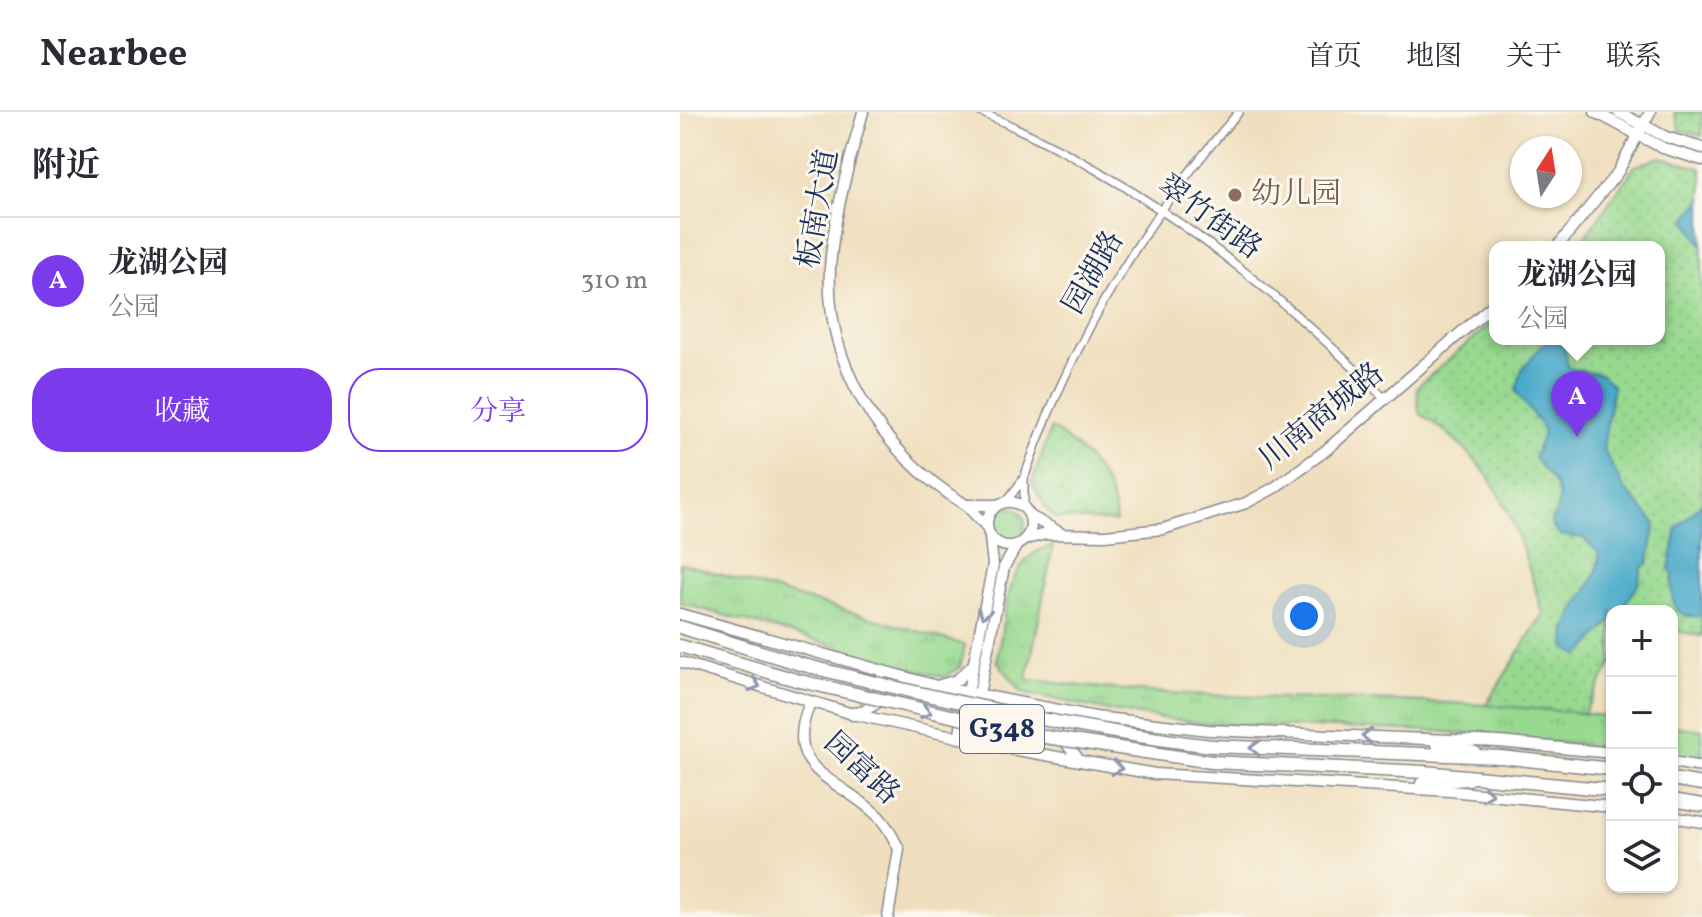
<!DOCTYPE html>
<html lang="zh">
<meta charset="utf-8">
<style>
body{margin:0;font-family:Vollkorn,"Noto Serif SC",serif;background:#f2f2f3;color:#2b2b33}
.controls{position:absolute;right:24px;bottom:24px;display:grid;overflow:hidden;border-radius:16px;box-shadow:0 2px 6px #0004}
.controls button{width:72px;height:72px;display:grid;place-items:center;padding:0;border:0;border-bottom:2px solid #e1e1e2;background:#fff;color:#2b2b33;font:40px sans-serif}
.compass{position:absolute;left:830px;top:24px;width:72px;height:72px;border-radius:50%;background:#fff;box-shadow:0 2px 6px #0004;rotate:12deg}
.you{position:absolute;left:624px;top:504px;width:28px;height:28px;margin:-20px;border:6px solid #fff;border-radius:50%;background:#1a73e8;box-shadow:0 0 0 12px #1a73e833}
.badge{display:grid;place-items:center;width:52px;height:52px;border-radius:50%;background:#7c3aed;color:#fff;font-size:26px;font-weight:700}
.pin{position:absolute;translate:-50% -66px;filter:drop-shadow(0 2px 4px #0008)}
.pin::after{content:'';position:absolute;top:42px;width:28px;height:24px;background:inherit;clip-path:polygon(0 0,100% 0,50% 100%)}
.popup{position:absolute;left:809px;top:129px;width:176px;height:104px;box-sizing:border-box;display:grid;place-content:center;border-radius:16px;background:#fff;filter:drop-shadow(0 2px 6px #0005);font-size:26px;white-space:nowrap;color:#7c7c81}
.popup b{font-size:30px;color:#2b2b33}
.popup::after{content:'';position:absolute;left:50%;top:100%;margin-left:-16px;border:16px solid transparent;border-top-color:#fff}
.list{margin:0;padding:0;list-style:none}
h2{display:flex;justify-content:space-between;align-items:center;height:104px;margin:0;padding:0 32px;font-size:34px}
h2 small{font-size:26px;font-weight:400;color:#7c7c81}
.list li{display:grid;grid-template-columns:52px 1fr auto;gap:24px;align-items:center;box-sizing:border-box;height:128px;padding:0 32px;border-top:2px solid #e1e1e2}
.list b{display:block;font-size:30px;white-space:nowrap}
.list p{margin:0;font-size:26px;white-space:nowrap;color:#7c7c81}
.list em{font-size:26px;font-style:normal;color:#7c7c81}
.actions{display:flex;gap:16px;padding:24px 32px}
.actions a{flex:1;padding:18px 0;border:2px solid #7c3aed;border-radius:32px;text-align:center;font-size:28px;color:#7c3aed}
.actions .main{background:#7c3aed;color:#fff}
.icon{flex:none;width:44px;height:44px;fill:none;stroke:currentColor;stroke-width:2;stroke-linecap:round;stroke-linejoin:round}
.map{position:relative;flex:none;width:1022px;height:805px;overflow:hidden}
header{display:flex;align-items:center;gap:48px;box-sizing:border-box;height:112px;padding:0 40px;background:#fff;border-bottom:2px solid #e1e1e2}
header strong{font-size:38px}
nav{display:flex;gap:44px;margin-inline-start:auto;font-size:28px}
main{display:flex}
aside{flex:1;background:#fff}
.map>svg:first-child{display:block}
.grass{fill:url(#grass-tufts);stroke:#5a8477;stroke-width:2}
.park{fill:url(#park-dots);stroke:#5a8477;stroke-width:2}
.water{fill:#4babca;stroke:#336d94;stroke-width:2}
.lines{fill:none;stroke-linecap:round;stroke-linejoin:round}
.street-casing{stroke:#86878e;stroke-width:10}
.secondary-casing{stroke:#86878e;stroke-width:13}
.highway-casing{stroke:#86878e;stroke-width:15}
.street{stroke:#fff;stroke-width:7}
.secondary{stroke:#fff;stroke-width:10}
.highway{stroke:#fff;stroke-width:12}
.highway-bridge-casing{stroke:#86878e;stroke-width:15;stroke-linecap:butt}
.highway-bridge{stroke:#fff;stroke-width:12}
.oneway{stroke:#8d97ae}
.education-dot{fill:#8d6e63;stroke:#fbf7ec;stroke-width:3}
.labels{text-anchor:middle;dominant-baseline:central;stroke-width:6;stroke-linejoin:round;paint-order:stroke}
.shield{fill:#fbf7ec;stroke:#5e6b89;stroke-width:2}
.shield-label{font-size:28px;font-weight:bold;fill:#1b2f5e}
.education-label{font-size:30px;fill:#785e54;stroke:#fbf7ec;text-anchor:start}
.street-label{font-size:30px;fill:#1b2f5e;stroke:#fbf7ec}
</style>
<header>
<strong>Nearbee</strong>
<nav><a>首页</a><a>地图</a><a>关于</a><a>联系</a></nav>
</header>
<main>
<aside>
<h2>附近<small></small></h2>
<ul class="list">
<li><span class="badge">A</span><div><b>龙湖公园</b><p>公园</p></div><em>310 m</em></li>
</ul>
<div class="actions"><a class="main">收藏</a><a>分享</a></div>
</aside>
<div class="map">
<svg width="1022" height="805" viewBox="0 0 1022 805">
<defs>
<pattern id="grass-tufts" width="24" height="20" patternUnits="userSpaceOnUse" patternTransform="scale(2)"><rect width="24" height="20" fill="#98d990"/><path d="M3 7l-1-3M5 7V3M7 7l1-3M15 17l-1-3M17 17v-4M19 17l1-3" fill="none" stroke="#82bb7f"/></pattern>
<pattern id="park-dots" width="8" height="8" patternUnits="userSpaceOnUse" patternTransform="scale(2)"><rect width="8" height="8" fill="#98d990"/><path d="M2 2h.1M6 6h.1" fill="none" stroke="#82bb7f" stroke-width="1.8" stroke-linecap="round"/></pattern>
</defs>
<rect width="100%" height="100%" fill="#fbf7ec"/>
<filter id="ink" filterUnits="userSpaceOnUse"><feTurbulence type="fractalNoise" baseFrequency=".0125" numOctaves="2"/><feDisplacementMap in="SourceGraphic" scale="16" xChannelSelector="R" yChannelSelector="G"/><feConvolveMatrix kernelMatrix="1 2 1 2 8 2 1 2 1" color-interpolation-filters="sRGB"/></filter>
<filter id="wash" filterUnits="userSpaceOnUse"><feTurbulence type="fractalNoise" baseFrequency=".006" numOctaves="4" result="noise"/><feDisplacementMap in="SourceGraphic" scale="32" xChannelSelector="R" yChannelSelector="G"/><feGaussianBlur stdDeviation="1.8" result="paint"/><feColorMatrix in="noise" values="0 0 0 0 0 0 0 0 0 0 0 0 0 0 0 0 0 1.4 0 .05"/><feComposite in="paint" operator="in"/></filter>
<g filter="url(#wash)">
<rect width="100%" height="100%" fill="#f0dfbe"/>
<g class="grass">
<circle cx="329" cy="412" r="16"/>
<path d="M 373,434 L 347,567 C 541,596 738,578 932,605 L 932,636 L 755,619 L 527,612 L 430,599 L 342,580 L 317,549 C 325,509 324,442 373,434 Z"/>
<path d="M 0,451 L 285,533 L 280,555 L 264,565 L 182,546 L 163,536 L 0,491 Z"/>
<path d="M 992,614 L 1022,618 L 1022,649 L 992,645 Z"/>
</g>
<g class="park">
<path d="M 994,0 L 1022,0 L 1022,24 L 1000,18 Z"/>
<path d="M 981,45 L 1022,57 L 1022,524 L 992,518 L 992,499 L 932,499 L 932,551 L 904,601 L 806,593 L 863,502 C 835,412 824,355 739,301 L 737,275 L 815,208 L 815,227 L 979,227 L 979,135 L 898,135 L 955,54 Z"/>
<path d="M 371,316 C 405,338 433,367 436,410 L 376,406 L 366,397 L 352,371 Z"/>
</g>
<g class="water">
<path d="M 1022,87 L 1022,134 L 1006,107 Z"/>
<path d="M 866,229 L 884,233 L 888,256 L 922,263 L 933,274 L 923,336 L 943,375 L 976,412 L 968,452 L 962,455 L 958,473 L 940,499 L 932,499 L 932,508 L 900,544 L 886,536 C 879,499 922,475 919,441 L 903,426 C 885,422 878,430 871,410 C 890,377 871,370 854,346 L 864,318 L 836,279 L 842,257 Z"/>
<path d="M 1022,391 L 1022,503 C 993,510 989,485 993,462 L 989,457 L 997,416 Z"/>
</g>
</g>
<g filter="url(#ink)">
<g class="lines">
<g class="street-casing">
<g id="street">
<path d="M 300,0 C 454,64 589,169 705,287"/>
<path d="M 344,366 C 391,230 464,108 559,0"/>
<path d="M 326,390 L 344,366 L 344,395"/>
</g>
</g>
<g class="secondary-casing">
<g id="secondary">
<path d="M 183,0 C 170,47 156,95 151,144 C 140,248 200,341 286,393"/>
<path d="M 915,0 L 983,36 L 1022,48"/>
<path d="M 938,0 L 986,25 L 1022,36"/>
<path d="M 877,135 L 938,60 L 970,0"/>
<circle cx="329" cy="412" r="22"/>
<path d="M 350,404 L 379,420"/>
<path d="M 307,415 L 286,393 L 316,393"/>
<path d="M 346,427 L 366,422 L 425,423 L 483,417 L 566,391 L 594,376 L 645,339 L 815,191"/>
<path d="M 0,502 L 264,576 L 415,605 L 529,618 L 819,630 L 932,641"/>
<path d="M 0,550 L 173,602 L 331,637 L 475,662 L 770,679 L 932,695"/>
<path d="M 260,573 L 277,568 L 293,553"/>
<path d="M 130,591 C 100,662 160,665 199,705 C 208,714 213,726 219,737 L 208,805"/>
<path d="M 181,601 L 200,589 L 200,567"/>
<path d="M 395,609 L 389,616 L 386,631 L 400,649"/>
<path d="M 279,626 L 313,453 L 310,425"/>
<path d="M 290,628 L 324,455 L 337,433"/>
<path d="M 756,632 L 795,640"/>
<path d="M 992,650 L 1022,655"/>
<path d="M 741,671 L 789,668"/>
<path d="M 992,705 L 1022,710"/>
</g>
</g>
<g class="highway-casing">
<g id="highway">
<path d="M 0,515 L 120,552"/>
<path d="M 0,534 L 116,568"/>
<path d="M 173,602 L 181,601"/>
<path d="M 532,634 L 820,645 L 932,657"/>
<path d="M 532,650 L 744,660 L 932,678"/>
<path d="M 992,667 L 1022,672"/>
<path d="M 992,688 L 1022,693"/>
</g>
</g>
<use href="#street" class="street"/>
<use href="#secondary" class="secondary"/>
<use href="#highway" class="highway"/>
<g class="highway-bridge-casing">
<g id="highway-bridge">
<path d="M 120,552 C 256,587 392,617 532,634"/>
<path d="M 116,568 L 352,623 L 532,650"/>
</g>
</g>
<use href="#highway-bridge" class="highway-bridge"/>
</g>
<defs><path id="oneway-chevron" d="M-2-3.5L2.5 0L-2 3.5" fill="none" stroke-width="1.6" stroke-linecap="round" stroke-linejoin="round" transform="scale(2)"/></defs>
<g class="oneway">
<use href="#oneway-chevron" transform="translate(304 501) rotate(101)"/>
<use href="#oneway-chevron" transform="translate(75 573) rotate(18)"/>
<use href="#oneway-chevron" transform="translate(246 600) rotate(13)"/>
<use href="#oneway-chevron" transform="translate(687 624) rotate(-178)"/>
<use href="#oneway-chevron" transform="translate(575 636) rotate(-178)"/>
<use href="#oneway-chevron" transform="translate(437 656) rotate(9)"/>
<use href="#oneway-chevron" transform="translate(808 682) rotate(6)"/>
</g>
</g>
<circle class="education-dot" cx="555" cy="83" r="8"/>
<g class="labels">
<rect class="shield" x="280" y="593" width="84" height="48" rx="6"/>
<g class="shield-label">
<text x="322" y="617">G348</text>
</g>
<g class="education-label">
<text x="571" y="83">幼儿园</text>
</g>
<g class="street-label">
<text transform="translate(139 97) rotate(-80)">板南大道</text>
<text transform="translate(529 106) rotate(36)">翠竹街路</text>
<text transform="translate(414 161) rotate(-60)">园湖路</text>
<text transform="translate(642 305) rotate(-39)">川南商城路</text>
<text transform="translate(181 657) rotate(43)">园富路</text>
</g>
</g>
</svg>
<div class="controls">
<button>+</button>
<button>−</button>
<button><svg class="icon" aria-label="locate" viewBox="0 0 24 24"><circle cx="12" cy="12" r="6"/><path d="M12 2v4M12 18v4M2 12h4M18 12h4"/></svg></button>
<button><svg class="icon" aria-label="layers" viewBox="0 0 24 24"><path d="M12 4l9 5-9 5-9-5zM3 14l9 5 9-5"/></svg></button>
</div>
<svg class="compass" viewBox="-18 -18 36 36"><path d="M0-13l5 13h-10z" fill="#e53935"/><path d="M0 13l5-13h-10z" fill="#7c7c81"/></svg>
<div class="you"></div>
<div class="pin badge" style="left:897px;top:325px">A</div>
<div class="popup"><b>龙湖公园</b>公园</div>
</div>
</main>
